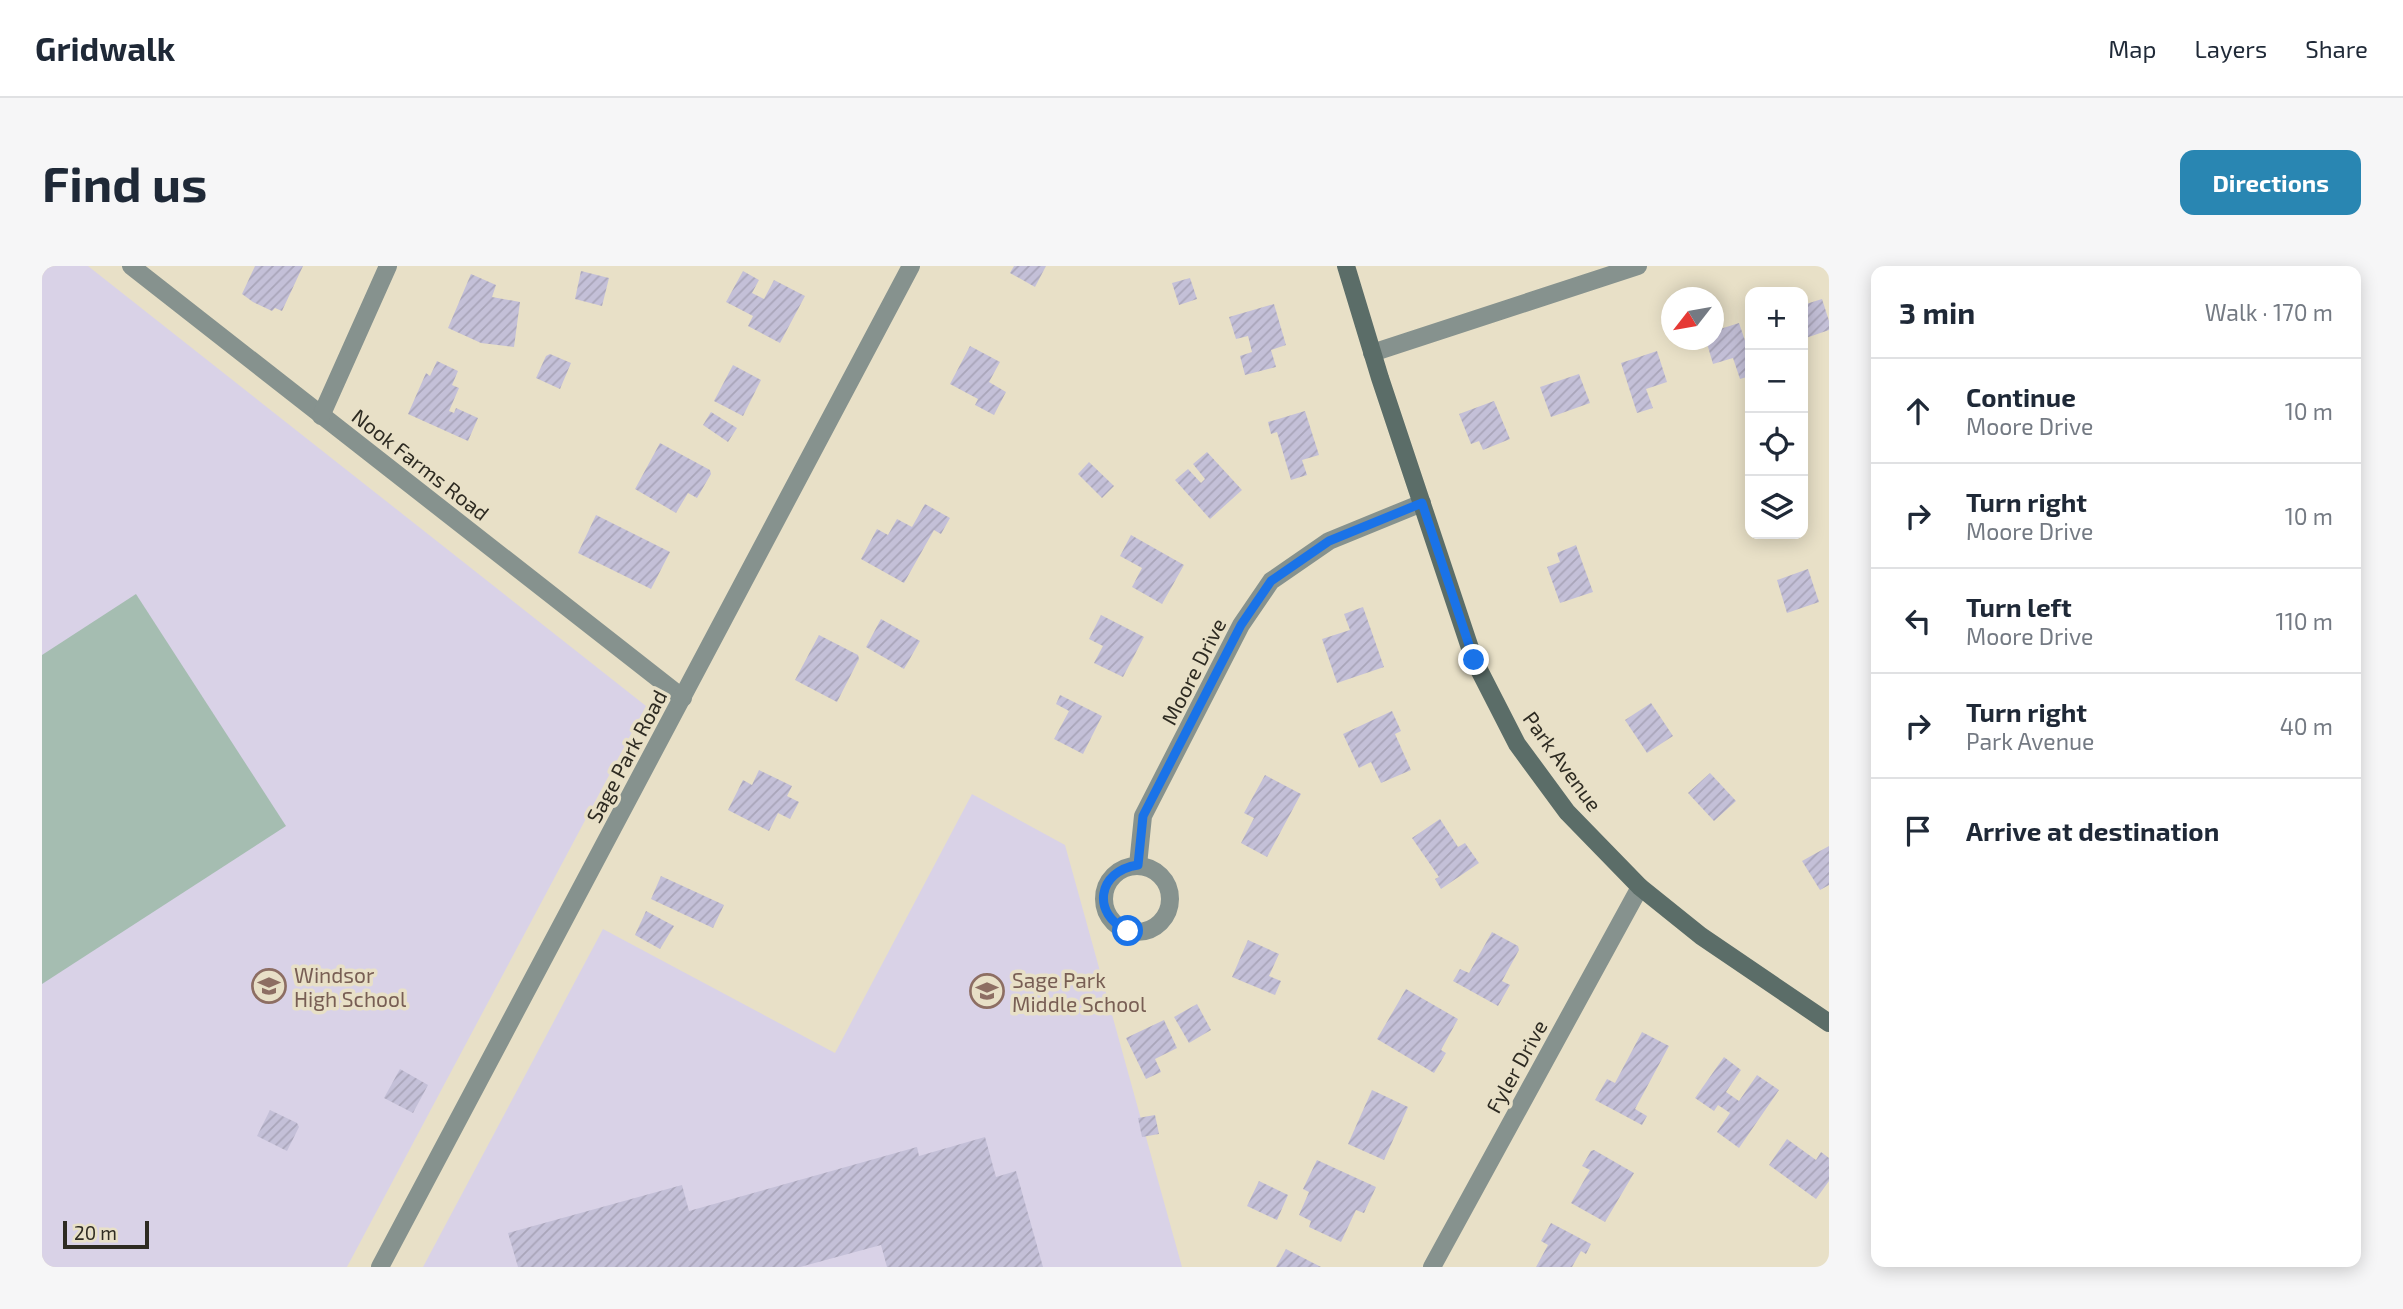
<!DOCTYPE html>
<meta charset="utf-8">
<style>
body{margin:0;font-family:"Exo 2",sans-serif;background:#f6f6f7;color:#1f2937}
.controls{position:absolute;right:21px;top:21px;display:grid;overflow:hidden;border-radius:14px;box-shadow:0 4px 18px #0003}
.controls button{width:63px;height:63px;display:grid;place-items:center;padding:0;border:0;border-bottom:2px solid #e0e1e3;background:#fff;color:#1f2937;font:35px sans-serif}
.compass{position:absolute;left:1619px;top:21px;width:63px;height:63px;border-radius:50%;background:#fff;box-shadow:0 4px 18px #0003;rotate:239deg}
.scale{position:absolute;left:21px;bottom:18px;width:86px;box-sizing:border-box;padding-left:7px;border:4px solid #2e2b22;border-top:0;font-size:19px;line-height:24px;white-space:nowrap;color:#2e2b22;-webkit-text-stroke:5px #e8e0c7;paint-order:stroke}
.stop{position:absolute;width:21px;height:21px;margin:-16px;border:5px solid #1a73e8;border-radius:50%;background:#fff}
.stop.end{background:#1a73e8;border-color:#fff;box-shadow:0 2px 7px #0008}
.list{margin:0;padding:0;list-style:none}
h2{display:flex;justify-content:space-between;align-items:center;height:91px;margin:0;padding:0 28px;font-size:30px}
h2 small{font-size:23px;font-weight:400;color:#747a83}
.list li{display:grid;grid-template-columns:46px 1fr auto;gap:21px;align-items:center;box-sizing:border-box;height:105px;padding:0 28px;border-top:2px solid #e0e1e3}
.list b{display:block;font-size:26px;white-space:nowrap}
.list p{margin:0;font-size:23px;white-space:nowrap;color:#747a83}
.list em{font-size:23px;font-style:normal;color:#747a83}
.icon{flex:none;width:38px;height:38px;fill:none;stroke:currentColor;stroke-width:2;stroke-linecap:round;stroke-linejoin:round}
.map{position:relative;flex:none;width:1787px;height:1001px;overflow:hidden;border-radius:14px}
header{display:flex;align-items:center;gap:42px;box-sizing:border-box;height:98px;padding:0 35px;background:#fff;border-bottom:2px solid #e0e1e3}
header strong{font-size:33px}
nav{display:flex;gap:38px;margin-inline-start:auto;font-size:24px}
.intro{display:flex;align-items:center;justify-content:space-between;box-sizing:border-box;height:168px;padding:0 42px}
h1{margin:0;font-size:49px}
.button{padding:18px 32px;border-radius:14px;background:#2986b2;color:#fff;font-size:24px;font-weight:700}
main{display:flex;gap:42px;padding:0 42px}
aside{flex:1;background:#fff;border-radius:14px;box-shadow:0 4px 18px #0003}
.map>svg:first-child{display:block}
.education{fill:#d9d2e7}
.grass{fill:#a5bdb1}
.building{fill:url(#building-hatch)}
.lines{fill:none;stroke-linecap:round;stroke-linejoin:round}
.minor{stroke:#86928e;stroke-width:18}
.secondary{stroke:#5b6d68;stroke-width:18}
.route{stroke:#1a73e8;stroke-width:9}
.labels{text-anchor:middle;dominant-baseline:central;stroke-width:7;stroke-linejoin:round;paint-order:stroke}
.street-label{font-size:21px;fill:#2e2b22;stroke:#e8e0c7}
.education-label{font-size:21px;fill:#785e54;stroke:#e8e0c7;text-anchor:start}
</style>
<header>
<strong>Gridwalk</strong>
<nav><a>Map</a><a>Layers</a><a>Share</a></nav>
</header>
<div class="intro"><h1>Find us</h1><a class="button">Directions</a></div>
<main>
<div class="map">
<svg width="1787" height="1001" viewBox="0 0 1787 1001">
<defs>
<pattern id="building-hatch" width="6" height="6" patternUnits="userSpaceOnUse" patternTransform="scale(1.75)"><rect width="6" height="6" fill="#c4c0d8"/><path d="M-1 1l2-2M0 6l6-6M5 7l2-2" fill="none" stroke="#a9a5b9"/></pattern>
</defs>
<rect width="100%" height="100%" fill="#e8e0c7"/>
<g class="education">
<path d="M 0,0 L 46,0 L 604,440 L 305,1001 L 0,1001 Z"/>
<path d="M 930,528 L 1023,579 L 1140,1001 L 381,1001 L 561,663 L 793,787 Z"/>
</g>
<path class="grass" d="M 94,328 L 244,560 L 0,718 L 0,389 Z"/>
<g class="building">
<path d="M 213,0 L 261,0 L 240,45 L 233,42 L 230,45 L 211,36 L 200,28 Z"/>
<path d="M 972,0 L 1004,0 L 993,21 L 968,7 Z"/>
<path d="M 539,5 L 567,12 L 560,40 L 533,33 Z"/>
<path d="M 701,5 L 717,14 L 710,27 L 722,33 L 732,14 L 763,30 L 738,77 L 706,60 L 711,50 L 684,36 Z"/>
<path d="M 429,8 L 454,19 L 450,31 L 478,36 L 472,81 L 439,77 L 406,62 Z"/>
<path d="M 1148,12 L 1155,33 L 1137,39 L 1130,17 Z"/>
<path d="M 1780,33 L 1787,55 L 1787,64 L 1761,73 L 1761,39 Z"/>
<path d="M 1232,38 L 1244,79 L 1229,84 L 1234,101 L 1203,109 L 1198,90 L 1210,86 L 1206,70 L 1194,73 L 1187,51 Z"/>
<path d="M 1697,57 L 1708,89 L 1708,110 L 1698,113 L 1691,92 L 1671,98 L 1664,74 L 1672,74 L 1672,65 Z"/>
<path d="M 928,80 L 958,96 L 947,116 L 964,126 L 952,149 L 933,139 L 936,133 L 908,118 Z"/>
<path d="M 1615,85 L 1625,116 L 1604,123 L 1611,142 L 1595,147 L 1579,97 Z"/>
<path d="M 508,88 L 529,97 L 518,123 L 494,112 L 504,90 Z"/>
<path d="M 395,95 L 416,105 L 410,119 L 417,122 L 407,145 L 412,147 L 414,142 L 436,152 L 426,175 L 366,148 L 384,107 L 388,110 Z"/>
<path d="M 691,99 L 719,114 L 701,150 L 672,135 Z"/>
<path d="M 1537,108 L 1548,137 L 1509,151 L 1498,121 Z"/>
<path d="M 1452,135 L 1468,173 L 1441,184 L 1437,175 L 1429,178 L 1417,148 Z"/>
<path d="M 1263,145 L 1277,189 L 1260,194 L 1265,209 L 1249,214 L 1235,166 L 1229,168 L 1226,156 Z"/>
<path d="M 669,146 L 695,162 L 686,176 L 661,159 Z"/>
<path d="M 618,177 L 668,204 L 669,208 L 655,232 L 646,227 L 634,247 L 593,223 Z"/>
<path d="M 1165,186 L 1200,224 L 1168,253 L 1133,214 L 1146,203 L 1159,217 L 1163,213 L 1151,198 Z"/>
<path d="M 1047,196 L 1072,220 L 1060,232 L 1036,208 Z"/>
<path d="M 883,238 L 908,252 L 899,268 L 892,264 L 862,317 L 819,293 L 835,263 L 846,269 L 855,253 L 870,261 Z"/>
<path d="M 554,249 L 628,286 L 609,323 L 536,287 Z"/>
<path d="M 1089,269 L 1142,299 L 1120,338 L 1090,321 L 1100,302 L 1078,290 Z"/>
<path d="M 1534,279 L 1551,326 L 1518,337 L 1505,301 L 1518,296 L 1515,287 Z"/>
<path d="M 1766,303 L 1777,336 L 1745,347 L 1735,314 Z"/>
<path d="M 1321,341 L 1342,401 L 1295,417 L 1280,373 L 1308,364 L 1302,348 Z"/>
<path d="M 1059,349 L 1102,371 L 1081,411 L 1052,397 L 1061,380 L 1047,373 Z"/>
<path d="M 839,353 L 878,375 L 862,403 L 824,381 Z"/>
<path d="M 777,369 L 816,389 L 817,393 L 795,436 L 753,414 Z"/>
<path d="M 1018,429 L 1060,450 L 1041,488 L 1012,473 L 1027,445 L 1014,438 Z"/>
<path d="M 1609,437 L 1631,470 L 1605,487 L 1583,454 Z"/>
<path d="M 1350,445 L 1359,465 L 1353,468 L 1369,504 L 1339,517 L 1329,496 L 1317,502 L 1301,468 Z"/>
<path d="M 717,504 L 750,520 L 745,530 L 757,536 L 748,553 L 736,547 L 727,565 L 686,544 L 701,514 L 710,519 Z"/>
<path d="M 1668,507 L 1694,535 L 1672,555 L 1646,527 Z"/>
<path d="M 1223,509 L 1259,528 L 1225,591 L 1199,577 L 1212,552 L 1202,547 Z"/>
<path d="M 1398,553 L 1416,581 L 1423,577 L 1437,597 L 1399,623 L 1393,613 L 1397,611 L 1370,572 Z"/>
<path d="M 1787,580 L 1787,619 L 1778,624 L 1760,595 Z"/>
<path d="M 619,610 L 682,639 L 671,662 L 609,633 Z"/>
<path d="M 604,645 L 632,660 L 618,683 L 593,669 Z"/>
<path d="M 1450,666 L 1476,680 L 1477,684 L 1460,715 L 1468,719 L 1456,740 L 1411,715 L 1418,703 L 1427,707 Z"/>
<path d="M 1206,674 L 1237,688 L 1227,710 L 1239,715 L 1233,729 L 1190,711 Z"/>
<path d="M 1364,723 L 1416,753 L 1399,784 L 1404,787 L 1392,807 L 1335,773 Z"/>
<path d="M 1155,738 L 1169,764 L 1147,777 L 1132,751 Z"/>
<path d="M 1122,754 L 1135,782 L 1113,793 L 1119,806 L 1104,813 L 1084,772 Z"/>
<path d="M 1600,766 L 1627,780 L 1593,843 L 1605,850 L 1600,859 L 1553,834 L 1565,813 L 1573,817 Z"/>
<path d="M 1682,791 L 1699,804 L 1684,826 L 1697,835 L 1715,809 L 1737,824 L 1697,882 L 1675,866 L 1688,847 L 1676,839 L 1672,845 L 1653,832 Z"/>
<path d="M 358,803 L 386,819 L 371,847 L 342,832 Z"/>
<path d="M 1330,824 L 1366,841 L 1342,894 L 1306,878 Z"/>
<path d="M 228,844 L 255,857 L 257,861 L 245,885 L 215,870 Z"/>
<path d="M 1113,849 L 1117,868 L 1100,871 L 1096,852 Z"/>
<path d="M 943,871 L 954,911 L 974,905 L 1001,1001 L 845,1001 L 839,979 L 758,1001 L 476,1001 L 466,967 L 640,919 L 647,945 L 875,881 L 877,890 Z"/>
<path d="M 1745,873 L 1774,894 L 1779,886 L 1787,892 L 1787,915 L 1774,933 L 1727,899 Z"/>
<path d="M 1552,884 L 1592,907 L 1563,956 L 1529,937 L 1548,904 L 1540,900 L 1549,885 Z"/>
<path d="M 1275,894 L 1334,921 L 1322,947 L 1314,944 L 1299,976 L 1267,961 L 1269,955 L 1257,949 L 1267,926 L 1261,923 Z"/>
<path d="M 1217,915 L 1246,929 L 1235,954 L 1205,940 Z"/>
<path d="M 1509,957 L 1549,978 L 1544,988 L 1539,985 L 1530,1001 L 1494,1001 L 1506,979 L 1499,975 Z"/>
<path d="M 1244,983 L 1279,1001 L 1234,1001 Z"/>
</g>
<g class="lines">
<g class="minor">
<path d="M 89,0 L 641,432"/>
<path d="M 1330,87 L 1596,0"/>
<path d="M 279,150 L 346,0"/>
<path d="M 1096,599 L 1101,550 L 1199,359 L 1229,315 L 1287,275 L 1380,237"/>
<circle cx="1095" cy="633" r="33"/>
<path d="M 338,1001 L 869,0"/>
<path d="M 1390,1001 L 1598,621"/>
</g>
<path class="secondary" d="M 1304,0 L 1338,112 L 1432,394 L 1475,478 L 1525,546 L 1598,621 L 1659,670 L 1787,757"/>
</g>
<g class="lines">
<path class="route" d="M 1086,665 C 1049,648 1055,605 1096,599 L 1101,550 L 1199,359 L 1229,315 L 1287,275 L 1380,237 L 1432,394"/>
</g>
<defs>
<g id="school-ring" transform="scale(1.75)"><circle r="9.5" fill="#e8e0c7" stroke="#8d6e63" stroke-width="1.5"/><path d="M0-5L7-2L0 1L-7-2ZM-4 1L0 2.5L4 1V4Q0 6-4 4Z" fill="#8d6e63"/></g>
</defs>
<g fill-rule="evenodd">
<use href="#school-ring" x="227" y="720"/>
<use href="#school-ring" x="945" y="725"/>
</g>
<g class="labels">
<g class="street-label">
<text transform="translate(379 198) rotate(38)">Nook Farms Road</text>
<text transform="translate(1151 405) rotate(-63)">Moore Drive</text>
<text transform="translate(584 490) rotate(-62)">Sage Park Road</text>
<text transform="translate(1521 495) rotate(54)">Park Avenue</text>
<text transform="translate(1474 800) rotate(-61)">Fyler Drive</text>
</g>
<g class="education-label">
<text x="252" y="708">Windsor<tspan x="252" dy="24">High School</tspan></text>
<text x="970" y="713">Sage Park<tspan x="970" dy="24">Middle School</tspan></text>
</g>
</g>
</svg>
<div class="controls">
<button>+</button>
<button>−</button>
<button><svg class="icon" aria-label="locate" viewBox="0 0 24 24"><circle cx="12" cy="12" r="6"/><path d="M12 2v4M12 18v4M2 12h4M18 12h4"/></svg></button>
<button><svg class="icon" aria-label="layers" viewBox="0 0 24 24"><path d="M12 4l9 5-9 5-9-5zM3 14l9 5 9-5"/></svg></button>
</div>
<svg class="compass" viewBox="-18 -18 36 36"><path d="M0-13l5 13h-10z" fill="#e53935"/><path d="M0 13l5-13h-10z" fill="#747a83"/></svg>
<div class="scale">20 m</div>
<div class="stop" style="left:1086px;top:665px"></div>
<div class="stop end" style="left:1432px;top:394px"></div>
</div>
<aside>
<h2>3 min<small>Walk · 170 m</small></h2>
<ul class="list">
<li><svg class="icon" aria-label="ahead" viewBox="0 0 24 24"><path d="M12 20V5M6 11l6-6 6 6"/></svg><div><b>Continue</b><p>Moore Drive</p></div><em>10 m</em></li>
<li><svg class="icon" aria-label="right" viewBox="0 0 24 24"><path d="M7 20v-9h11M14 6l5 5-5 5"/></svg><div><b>Turn right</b><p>Moore Drive</p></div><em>10 m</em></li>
<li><svg class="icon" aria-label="left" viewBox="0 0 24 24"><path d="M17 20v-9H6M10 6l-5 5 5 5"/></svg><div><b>Turn left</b><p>Moore Drive</p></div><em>110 m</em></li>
<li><svg class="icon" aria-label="right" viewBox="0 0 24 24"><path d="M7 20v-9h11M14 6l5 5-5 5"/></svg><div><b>Turn right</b><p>Park Avenue</p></div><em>40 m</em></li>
<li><svg class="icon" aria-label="arrive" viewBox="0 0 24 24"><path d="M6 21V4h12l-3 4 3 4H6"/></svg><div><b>Arrive at destination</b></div></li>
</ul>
</aside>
</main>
